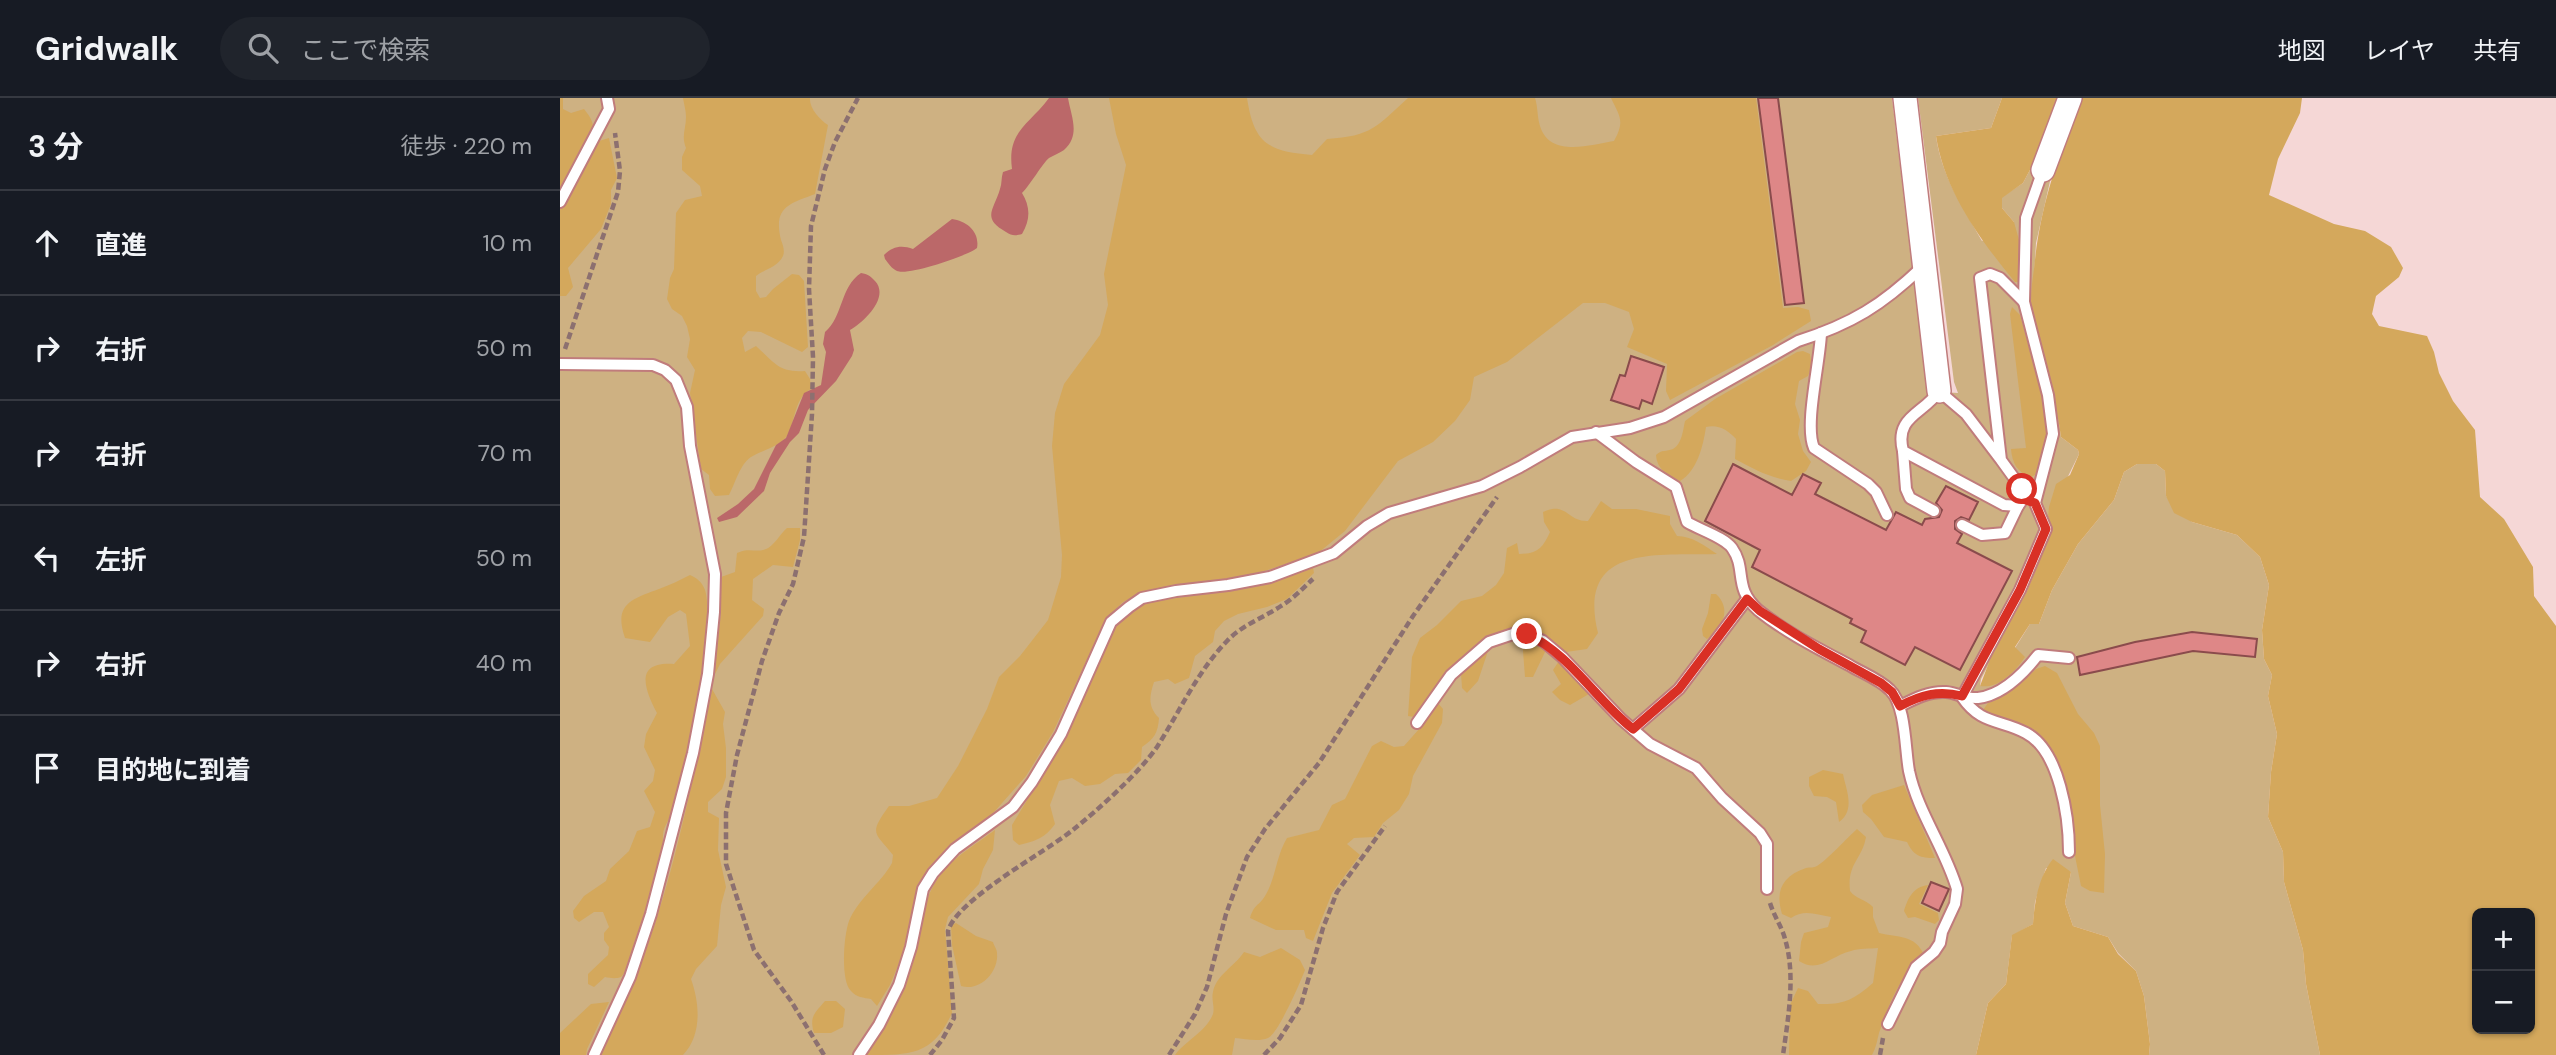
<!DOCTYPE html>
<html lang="ja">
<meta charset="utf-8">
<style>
body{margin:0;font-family:"DM Sans","Noto Sans JP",sans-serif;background:#20242c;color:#f1f3f6}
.controls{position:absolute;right:21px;bottom:21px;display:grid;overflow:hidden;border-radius:10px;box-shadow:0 2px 5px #0004}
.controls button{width:63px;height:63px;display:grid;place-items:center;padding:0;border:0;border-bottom:2px solid #363941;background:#171b24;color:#f1f3f6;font:35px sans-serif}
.stop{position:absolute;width:21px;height:21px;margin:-16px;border:5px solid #d93025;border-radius:50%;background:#fff}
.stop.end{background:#d93025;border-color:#fff;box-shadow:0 2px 7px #0008}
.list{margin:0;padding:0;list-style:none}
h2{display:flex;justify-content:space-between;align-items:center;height:91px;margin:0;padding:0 28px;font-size:30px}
h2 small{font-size:23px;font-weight:400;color:#9ea1a6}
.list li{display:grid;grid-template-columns:46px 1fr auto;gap:21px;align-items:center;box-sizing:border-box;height:105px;padding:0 28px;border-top:2px solid #363941}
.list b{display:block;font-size:26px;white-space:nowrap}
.list em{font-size:23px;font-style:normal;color:#9ea1a6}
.icon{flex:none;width:38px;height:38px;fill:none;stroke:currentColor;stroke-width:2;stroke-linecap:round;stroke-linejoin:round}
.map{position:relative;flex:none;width:1996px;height:957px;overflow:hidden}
header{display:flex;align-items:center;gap:42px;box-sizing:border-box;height:98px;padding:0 35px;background:#171b24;border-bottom:2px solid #363941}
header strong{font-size:33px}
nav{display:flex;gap:38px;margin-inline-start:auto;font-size:24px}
.search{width:490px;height:63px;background:#20242c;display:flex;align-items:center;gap:18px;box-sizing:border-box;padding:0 24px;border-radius:38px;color:#9ea1a6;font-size:26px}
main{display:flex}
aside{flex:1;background:#171b24}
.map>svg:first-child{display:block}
.green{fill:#ceb182}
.forest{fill:#d4a85c;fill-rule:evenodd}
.water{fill:#bb6869}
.building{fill:#de8787;stroke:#8a4b4c;stroke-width:2}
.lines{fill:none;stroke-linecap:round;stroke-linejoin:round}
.lane-casing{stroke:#c07c7c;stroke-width:14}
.street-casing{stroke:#c07c7c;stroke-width:26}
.path{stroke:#8c7070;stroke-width:4.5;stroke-dasharray:7 3.5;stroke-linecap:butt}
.lane{stroke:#fff;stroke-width:10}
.street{stroke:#fff;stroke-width:23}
.route{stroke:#d93025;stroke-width:9}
</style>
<header>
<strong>Gridwalk</strong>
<div class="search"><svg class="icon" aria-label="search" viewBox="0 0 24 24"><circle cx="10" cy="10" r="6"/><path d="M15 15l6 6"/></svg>ここで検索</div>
<nav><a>地図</a><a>レイヤ</a><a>共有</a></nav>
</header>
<main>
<aside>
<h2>3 分<small>徒歩 · 220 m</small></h2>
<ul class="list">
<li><svg class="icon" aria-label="ahead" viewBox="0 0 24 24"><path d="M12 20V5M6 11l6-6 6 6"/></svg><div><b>直進</b></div><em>10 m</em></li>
<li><svg class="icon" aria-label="right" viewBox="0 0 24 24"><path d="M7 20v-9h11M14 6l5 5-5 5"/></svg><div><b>右折</b></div><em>50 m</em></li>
<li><svg class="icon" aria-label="right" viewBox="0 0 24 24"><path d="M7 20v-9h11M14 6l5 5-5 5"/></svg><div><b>右折</b></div><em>70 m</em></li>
<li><svg class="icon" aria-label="left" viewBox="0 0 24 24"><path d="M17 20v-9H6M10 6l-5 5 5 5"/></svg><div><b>左折</b></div><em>50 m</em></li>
<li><svg class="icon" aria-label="right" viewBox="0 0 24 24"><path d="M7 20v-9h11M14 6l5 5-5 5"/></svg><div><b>右折</b></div><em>40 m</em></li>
<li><svg class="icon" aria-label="arrive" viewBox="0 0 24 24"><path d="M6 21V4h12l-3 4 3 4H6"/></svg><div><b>目的地に到着</b></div></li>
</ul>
</aside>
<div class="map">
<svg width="1996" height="957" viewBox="0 0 1996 957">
<rect width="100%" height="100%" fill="#f5d7d6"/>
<path class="green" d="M 0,0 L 1332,0 L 1367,293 L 1398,295 L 1394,284 L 1358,0 L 1442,0 L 1431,30 L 1376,38 C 1381,77 1403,109 1422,143 L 1454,124 L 1442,110 L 1442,99 L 1463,85 L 1471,70 L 1491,79 L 1476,145 L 1472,217 L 1497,307 L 1501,339 L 1518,352 L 1519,356 L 1488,419 L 1493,432 L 1467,493 L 1421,581 L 1420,588 C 1441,588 1453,576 1464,559 L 1455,550 L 1470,526 L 1479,526 L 1492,492 L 1518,446 L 1554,402 L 1564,374 L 1577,366 L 1596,366 L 1605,373 L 1606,398 L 1632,424 L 1677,437 L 1700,459 L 1709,487 L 1702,532 L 1704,561 L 1712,577 L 1708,598 L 1717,636 L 1711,674 L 1708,719 L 1723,754 L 1724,784 L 1743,852 L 1746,886 L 1760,957 L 1589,957 L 1590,946 L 1584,898 L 1576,873 L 1558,855 L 1548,839 L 1513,828 L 1505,805 L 1511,774 L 1486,770 L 1475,804 L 1473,826 L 1452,838 L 1446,886 L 1428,905 L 1416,957 L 0,957 Z"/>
<g class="forest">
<path d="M 0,0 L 3,0 L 3,11 L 11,15 L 24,11 C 31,20 34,24 33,36 L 0,92 Z"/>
<path d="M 123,0 L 250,0 C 249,10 260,22 268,27 L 255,96 C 229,106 213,109 221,142 C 223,147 225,153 223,158 C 218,169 205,171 196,178 L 196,193 L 200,200 L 206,199 L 213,191 L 232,176 L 239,177 L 244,183 L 248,249 L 242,254 L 201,234 L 188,233 L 182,240 L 185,254 L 196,248 C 214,264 218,275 245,273 L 250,281 L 251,291 C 234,300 236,322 227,338 C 220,348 201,353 191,359 C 180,366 175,386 169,397 L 155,398 L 150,391 L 149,377 L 141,371 L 130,295 L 135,272 L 127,259 L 130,241 L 127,228 L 122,218 L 112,211 L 107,201 L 110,180 L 114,171 L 116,115 L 125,102 L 142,98 L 140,88 L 122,72 L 122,59 L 126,50 C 121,38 126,31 126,19 C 126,13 124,6 123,0 Z"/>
<path d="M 549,0 L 687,0 C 694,45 707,53 752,57 L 767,41 C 812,38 816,29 848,0 L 975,0 C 978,9 977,19 980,28 C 990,60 1030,47 1054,43 C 1065,23 1060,19 1051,0 L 1196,0 L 1223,210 L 1238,209 L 1249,212 L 1251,223 L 1213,247 L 1110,302 L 1106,293 L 1107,266 L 1067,249 L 1074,231 L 1069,214 L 1045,205 L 1023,205 L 947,264 L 914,279 L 910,302 L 895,323 L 873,344 L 838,363 L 785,433 L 758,455 L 684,480 L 614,487 L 581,495 L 563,504 L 546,521 L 493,634 L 466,678 L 427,722 L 393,744 L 370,768 L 357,788 L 344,853 L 330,887 L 317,908 L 311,901 C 304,900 296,899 291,893 C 280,882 284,836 289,823 C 298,801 321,785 332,765 L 333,757 C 315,734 308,737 329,708 L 349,708 L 377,700 L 398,668 L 427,611 L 439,579 L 460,558 L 488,522 L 501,479 L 502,457 L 492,348 L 495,315 L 504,286 L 540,237 L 548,207 L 544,176 L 566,67 L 556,36 Z"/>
<path d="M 1442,0 L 1499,0 L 1471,70 L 1463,85 L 1442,100 L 1442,110 L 1454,124 L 1459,142 L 1459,184 L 1455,184 C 1420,142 1384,92 1376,38 L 1431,30 Z"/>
<path d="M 1521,0 L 1742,0 L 1740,15 L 1718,61 L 1709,97 L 1774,126 L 1805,133 L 1831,149 L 1843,170 L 1839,179 L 1816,198 L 1812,216 L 1819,228 L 1867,238 L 1874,254 L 1879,275 L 1893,303 L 1915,332 L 1920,399 L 1944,421 L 1973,469 L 1974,498 L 1996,528 L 1996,957 L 1760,957 L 1746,886 L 1743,852 L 1724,784 L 1723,754 L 1708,719 L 1711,674 L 1717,636 L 1708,598 L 1712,577 L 1704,561 L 1702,532 L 1709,487 L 1700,459 L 1677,437 L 1632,424 L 1614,415 L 1606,398 L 1605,373 L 1596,366 L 1577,366 L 1564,374 L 1554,402 L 1518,446 L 1492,492 L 1479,526 L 1470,526 L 1455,549 L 1465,559 C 1455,574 1439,591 1420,588 L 1431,559 L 1467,493 L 1492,432 L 1488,419 L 1489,409 L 1496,386 L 1510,377 L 1519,356 L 1518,352 L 1501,339 C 1496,297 1481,260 1473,219 C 1469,204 1472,186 1474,171 C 1480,107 1498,59 1521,0 ZM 1917,815 L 1970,815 L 1970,931 L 1917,931 Z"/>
<path d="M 49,40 L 57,80 L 51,92 L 51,106 L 41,131 L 8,170 L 13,189 L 6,198 L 0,198 L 0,111 L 32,49 L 39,43 Z"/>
<path d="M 1452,209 L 1460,217 L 1485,308 L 1489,334 L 1475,377 L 1471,379 C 1457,375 1452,364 1451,351 L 1466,350 L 1450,216 Z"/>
<path d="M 1243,253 L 1250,256 L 1252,268 L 1248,278 L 1239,283 L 1235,306 L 1240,322 L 1238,336 L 1243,353 L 1251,364 L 1246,373 L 1231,383 C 1210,380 1194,371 1175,361 L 1176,341 C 1168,332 1158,326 1146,329 C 1143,349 1137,373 1120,383 C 1107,377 1097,371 1096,357 C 1102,351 1106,354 1113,351 C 1122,346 1123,332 1125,323 L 1155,301 L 1237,254 Z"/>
<path d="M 1041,403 L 1052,411 L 1076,411 L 1110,418 L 1110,426 L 1117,438 C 1132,438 1145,448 1157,456 C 1098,458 1016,445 1038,535 L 1027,551 L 1006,554 L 982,538 L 957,531 L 929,537 L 885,574 L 873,595 L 854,619 L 848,618 L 852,559 L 860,540 L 877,527 L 901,503 L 922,498 L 936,487 L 944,475 L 947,450 L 957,445 L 959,456 C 977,456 983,450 990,434 L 984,424 L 983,414 C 1007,403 1007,424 1028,423 Z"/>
<path d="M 227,430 L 240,430 L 240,442 L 233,469 L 213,467 L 193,481 L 192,502 L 204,511 L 203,518 L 160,566 L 154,578 L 161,514 L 161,479 L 175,474 L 177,455 C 189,449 196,455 206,451 C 213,449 221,435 227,430 Z"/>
<path d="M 753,469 L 754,475 L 727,501 L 707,509 L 678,516 L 664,523 L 655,533 L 653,544 L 635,558 L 629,580 L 615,586 L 608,581 L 594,584 C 589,599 588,609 599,620 C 598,635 594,641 582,649 L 581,662 L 568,675 L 555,676 L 540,686 L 525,688 L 512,680 L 499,683 L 490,707 L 495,726 C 485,740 476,743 459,747 L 453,742 L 452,727 L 507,636 L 557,526 L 571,512 L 588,504 L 688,490 L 717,482 Z"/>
<path d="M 130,477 C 137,480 142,484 145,492 C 154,519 135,621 128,652 C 124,673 117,694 111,715 C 107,728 102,728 103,744 C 98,766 75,869 61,879 C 56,881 50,880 45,879 L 34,889 L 28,886 L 28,876 L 48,857 L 49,849 L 44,842 L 44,835 L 49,829 L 43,814 L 34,814 L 19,824 L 14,820 L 13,813 L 24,798 L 46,783 L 50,771 L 69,753 L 77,733 L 90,729 L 95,714 L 84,693 L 93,683 L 95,672 L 84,649 L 86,636 L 97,615 C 85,592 73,563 114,566 L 130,548 L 126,516 L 120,512 L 108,519 L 90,544 L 65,540 C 53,506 72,501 99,491 C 110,487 120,482 130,477 Z"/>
<path d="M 1151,496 L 1156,496 C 1172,511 1163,529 1147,541 L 1143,538 L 1142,531 L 1148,515 Z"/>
<path d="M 962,540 L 977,545 L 986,552 L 973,579 L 965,579 Z"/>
<path d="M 928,553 L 918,583 L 907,595 L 902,590 L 901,575 Z"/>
<path d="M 999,563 L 1029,596 L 1010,607 L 1000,602 L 992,594 L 1001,586 L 993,572 Z"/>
<path d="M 1485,568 L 1497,575 L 1518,616 L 1534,635 L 1540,648 L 1540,707 L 1545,756 L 1544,795 L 1530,793 L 1521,788 L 1513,748 L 1510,704 L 1493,661 L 1477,636 L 1463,629 L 1429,620 L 1423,612 L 1430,602 L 1463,583 L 1476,571 Z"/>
<path d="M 152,591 L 165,614 L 163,626 L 166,650 L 166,679 L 162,691 L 148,704 L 148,714 L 159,720 L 158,752 L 166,789 L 161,807 L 157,848 L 136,871 L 131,881 C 140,906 142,937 123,957 L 39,957 C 50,930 65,906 75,880 C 113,788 131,687 152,591 Z"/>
<path d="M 878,605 L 883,611 L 882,625 L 853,678 L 849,696 L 839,712 L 823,725 L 814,739 L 794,740 L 787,746 L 800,757 L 772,795 L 753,843 L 746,840 L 744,832 L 716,832 L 690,820 C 694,806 699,808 705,798 C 716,780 716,758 727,740 L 759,732 L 772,707 L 785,701 L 812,648 L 821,643 L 834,649 L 844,648 L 868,621 Z"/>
<path d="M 1263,672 L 1283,676 C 1286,692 1296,712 1279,724 L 1276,704 L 1267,699 L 1254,698 L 1249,688 L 1249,679 Z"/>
<path d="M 1344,687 L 1375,760 C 1360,760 1354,758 1347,744 L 1324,739 L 1311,721 L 1303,714 L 1302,707 L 1312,697 Z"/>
<path d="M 1297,731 L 1306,739 C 1302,762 1287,765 1290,793 C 1296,801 1305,801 1313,809 L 1313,819 L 1319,835 C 1338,840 1355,836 1364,857 C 1341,875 1328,908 1319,935 C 1317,943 1316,950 1312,957 L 1229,957 L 1230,907 L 1238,890 L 1248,893 L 1258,906 C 1284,907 1293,902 1313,885 L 1318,850 C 1310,851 1299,850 1291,853 C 1272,857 1259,876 1239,863 L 1241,844 L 1244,835 L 1268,829 L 1271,819 C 1256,816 1243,811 1231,820 L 1222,816 C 1215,793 1222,778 1246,770 C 1250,769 1254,770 1257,768 C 1266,763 1288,739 1297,731 Z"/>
<path d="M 435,732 L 433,752 L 423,771 L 419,786 L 388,819 L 385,831 L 392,915 C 373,957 352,957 306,957 C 329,925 344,892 355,854 C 361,831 363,802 377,782 C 390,761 415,747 435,732 Z"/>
<path d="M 1493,761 L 1511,774 L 1505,805 L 1513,828 L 1548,839 L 1558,856 L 1576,873 L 1584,898 L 1590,946 L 1589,957 L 1416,957 L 1428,905 L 1446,886 L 1452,837 L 1473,826 C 1475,803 1478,780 1493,761 Z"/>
<path d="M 1368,787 L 1359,806 L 1378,815 L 1379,822 L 1375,826 L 1355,819 L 1348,820 L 1344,813 C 1348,800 1353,789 1368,787 Z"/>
<path d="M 396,825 L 416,838 L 433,844 C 434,848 437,851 437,855 C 439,874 420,894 401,888 L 392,847 L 391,827 Z"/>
<path d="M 721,850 L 740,862 L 745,872 C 740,885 718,936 708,940 C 699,944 685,941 675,940 L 672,957 L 615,957 C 626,942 646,934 653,916 C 655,909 651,901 653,894 C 656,877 675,868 684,854 L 700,859 Z"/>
<path d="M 265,903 L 276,903 L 285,911 L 283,929 L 271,935 L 254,935 C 249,918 255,915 265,903 Z"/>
<path d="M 49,904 L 27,951 L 26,957 L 0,957 L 0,935 L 31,906 Z"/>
</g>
<g class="water">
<path d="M 489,0 L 508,0 C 511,18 521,37 504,52 C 500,55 494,57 489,60 C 482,66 471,86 462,95 C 470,108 471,121 462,136 C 455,138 452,138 446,134 C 421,120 434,112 440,91 C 442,86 441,80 443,74 L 452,71 C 447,33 468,28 489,0 Z"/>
<path d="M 392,121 C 407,123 420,134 417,150 C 407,158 348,178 337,173 C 332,171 328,165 325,161 L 324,157 C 333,148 342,147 353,151 Z"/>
<path d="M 301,175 C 308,176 310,178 315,183 C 330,199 304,224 290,232 L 294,252 L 292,258 L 276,283 L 248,312 L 239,335 L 230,344 L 210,375 L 204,393 L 177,419 L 159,424 L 157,420 L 178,406 L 194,391 L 216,347 L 226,340 L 244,295 L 261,287 L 266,254 L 263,246 L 265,234 C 283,219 280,189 301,175 Z"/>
</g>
<g class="building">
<path d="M 1198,0 L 1218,0 L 1244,205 L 1225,207 Z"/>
<path d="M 1071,258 L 1104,269 L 1092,306 L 1082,302 L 1079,311 L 1051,302 L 1060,277 L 1065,278 Z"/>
<path d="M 1173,366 L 1232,397 L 1243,376 L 1261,385 L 1255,396 L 1326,432 L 1336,414 L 1362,427 L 1365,421 L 1379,419 L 1382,412 L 1376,405 L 1386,388 L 1418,404 L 1409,422 L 1401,419 L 1395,423 L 1395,431 L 1402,436 L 1397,445 L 1452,473 L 1400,572 L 1355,549 L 1345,567 L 1301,544 L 1306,533 L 1290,525 L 1292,521 L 1192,469 L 1200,452 L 1145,423 Z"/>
<path d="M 1632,534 L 1697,541 L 1695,559 L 1633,553 L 1520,577 L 1517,559 L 1575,544 Z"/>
<path d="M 1371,784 L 1389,791 L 1379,813 L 1362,805 Z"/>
</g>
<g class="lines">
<g class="lane-casing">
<g id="lane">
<path d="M 1483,72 L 1466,120 L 1464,204 L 1488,297 L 1493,336 L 1475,405 L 1486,431 L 1460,492 L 1402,599 C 1421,627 1440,621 1466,635 C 1500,653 1509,720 1509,754"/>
<path d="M 0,104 L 49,11 L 47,0"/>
<path d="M 1261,235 C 1260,265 1244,327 1254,350 L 1308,386 L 1316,394 L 1327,417"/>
<path d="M 0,266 L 93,267 L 105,272 L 116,282 L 127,309 L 130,348 L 155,476 L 154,514 L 148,576 L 133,655 L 91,816 L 70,879 L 34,957"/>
<path d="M 1036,334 L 1076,364 L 1116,389 L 1127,424 C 1140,432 1164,439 1172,450 C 1187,471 1173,490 1198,512 C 1225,534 1259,551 1289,567 C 1302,575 1319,581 1330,592 C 1346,607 1345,652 1349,673 C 1358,715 1385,750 1397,791 L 1395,806 L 1382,834 L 1380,845 L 1374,854 L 1356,869 L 1328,926"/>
<path d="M 1343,353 L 1346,391 L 1350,400 L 1374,413"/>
<path d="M 1441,362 L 1406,316 L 1379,293 C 1364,316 1334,318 1343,353 L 1444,407 L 1458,408 L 1463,401 L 1462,391 L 1441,362 L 1420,180 L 1430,176 L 1440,180 L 1464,204"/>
<path d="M 1402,427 L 1422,437 L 1445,435 L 1458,408"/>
<path d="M 1340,608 C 1354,601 1369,593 1386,594 C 1397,595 1406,601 1418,600 C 1442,597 1464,575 1478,557 L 1509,560"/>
<path d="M 857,625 L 891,577 L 929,544 L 956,535 L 967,536 L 983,543 L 1002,559 L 1061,621 L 1090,646 L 1136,670 L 1162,700 L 1200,735 L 1207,746 L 1207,791"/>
<path d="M 1073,631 L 1119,591 L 1187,501"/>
<path d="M 299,957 L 319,927 L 339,887 L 351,849 L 363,791 L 373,775 L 395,751 L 453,709 L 472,684 L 501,636 L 551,524 L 569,509 L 582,500 L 616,493 L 668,487 L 710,479 L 774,455 L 807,428 L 829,415 L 922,388 L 960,369 L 1012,339 L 1070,330 L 1104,319 L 1238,243 C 1292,226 1322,207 1362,169"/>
</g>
</g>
<g class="street-casing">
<g id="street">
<path d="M 1345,0 L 1379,293"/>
<path d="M 1483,72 L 1510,0"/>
</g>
</g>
<g class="path">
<path d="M 5,251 L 58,94 L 60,73 L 55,35"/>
<path d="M 1210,805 C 1214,818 1222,829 1225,841 C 1236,877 1228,921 1223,957"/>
<path d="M 264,957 L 231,903 L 194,852 L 166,766 L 166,715 L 177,657 L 202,563 L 219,515 L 233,486 L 244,439 L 252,316 L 253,259 L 249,191 L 251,128 L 265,71 L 275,44 L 298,0"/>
<path d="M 370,957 L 382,942 L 394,920 L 388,833 C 397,801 486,754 514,731 C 539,711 579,675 597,649 C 620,613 637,574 667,543 C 682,527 703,520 721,508 C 733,501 742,491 753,481"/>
<path d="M 609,957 L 635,916 L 647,889 L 666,816 L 687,759 L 705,731 L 759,665 L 853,518 L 937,399"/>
<path d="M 704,957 L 720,940 L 741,907 L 763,830 L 777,794 L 825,728"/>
<path d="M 1320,957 L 1323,940"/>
</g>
<use href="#lane" class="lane"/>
<use href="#street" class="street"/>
</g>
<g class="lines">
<path class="route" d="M 967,536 C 1010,556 1036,602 1073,631 L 1119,591 L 1187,501 L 1200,513 L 1259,551 L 1321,585 L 1332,594 L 1340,608 C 1361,597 1378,592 1402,598 L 1460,492 L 1486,431 L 1475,405 L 1463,401 L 1462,391"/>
</g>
</svg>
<div class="controls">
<button>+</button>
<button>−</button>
</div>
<div class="stop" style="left:1462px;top:391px"></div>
<div class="stop end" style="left:967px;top:536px"></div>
</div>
</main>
